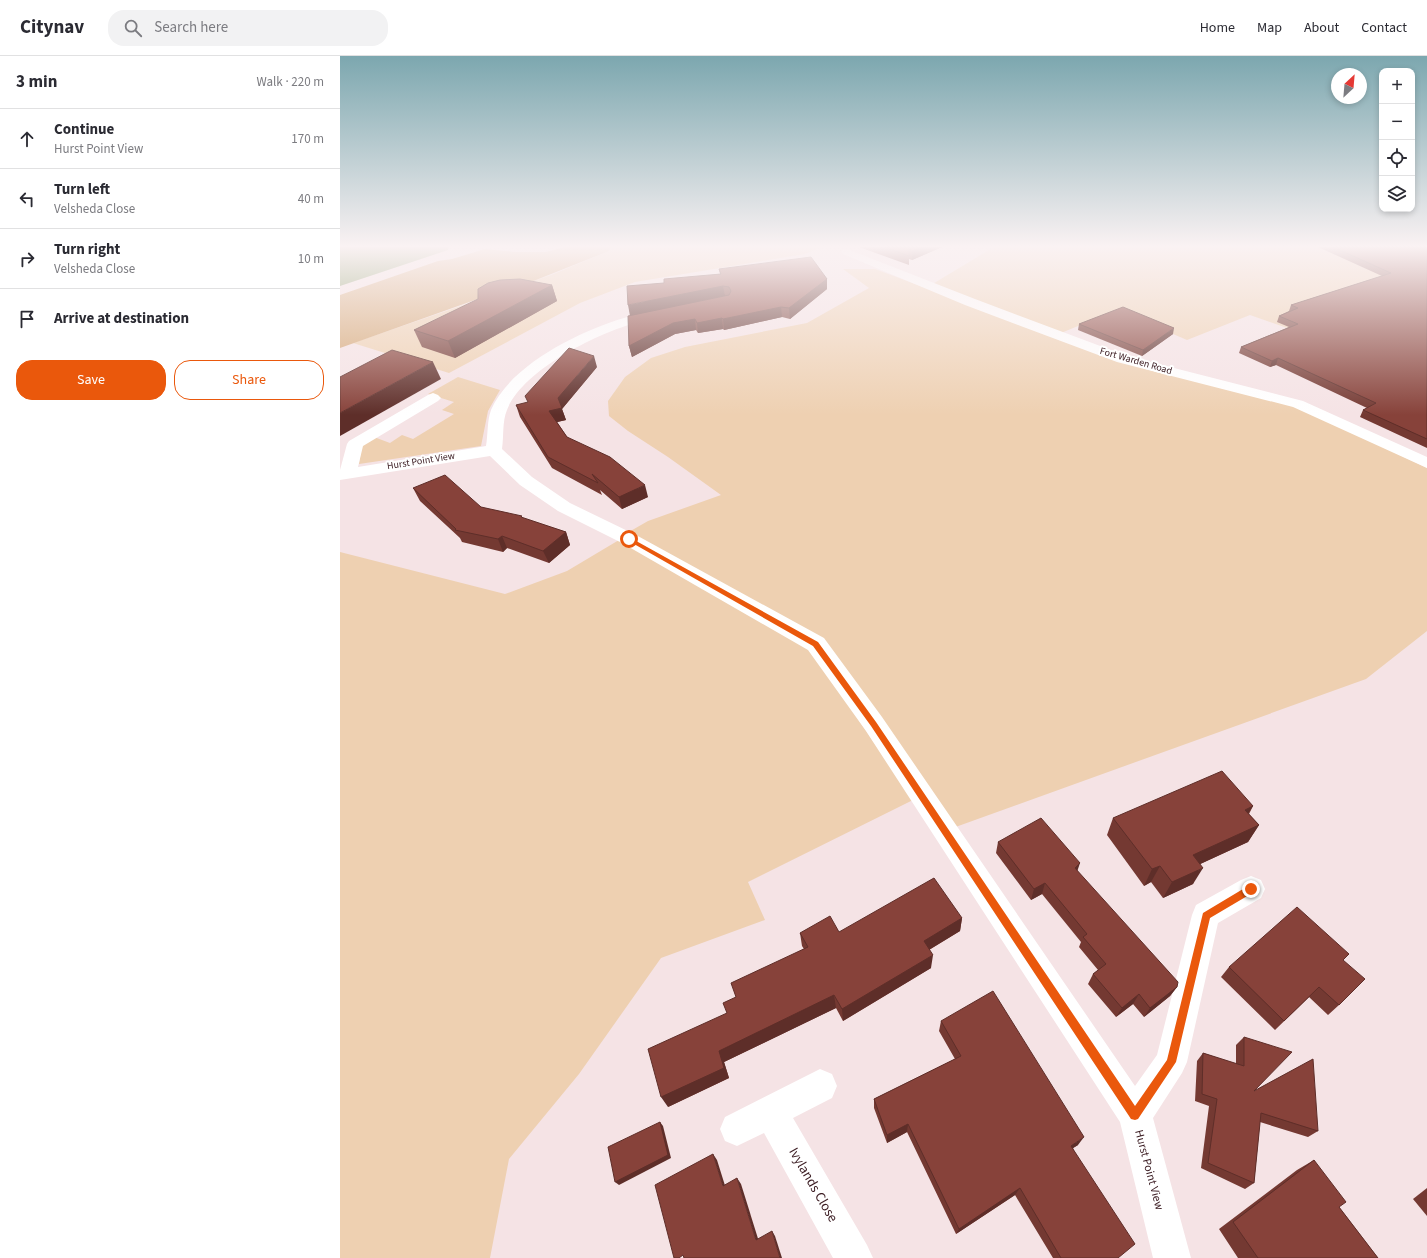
<!DOCTYPE html>
<meta charset="utf-8">
<style>
body{margin:0;font-family:"Source Sans 3",sans-serif;background:#f2f2f3;color:#2b2b33}
.controls{position:absolute;right:12px;top:12px;display:grid;overflow:hidden;border-radius:8px;box-shadow:0 2px 6px #0003}
.controls button{width:36px;height:36px;display:grid;place-items:center;padding:0;border:0;border-bottom:1px solid #e1e1e2;background:#fff;color:#2b2b33;font:20px sans-serif}
.compass{position:absolute;left:991px;top:12px;width:36px;height:36px;border-radius:50%;background:#fff;box-shadow:0 2px 6px #0003;rotate:26deg}
.stop{position:absolute;width:12px;height:12px;margin:-9px;border:3px solid #ea580c;border-radius:50%;background:#fff}
.stop.end{background:#ea580c;border-color:#fff;box-shadow:0 1px 4px #0008}
.list{margin:0;padding:0;list-style:none}
h2{display:flex;justify-content:space-between;align-items:center;height:52px;margin:0;padding:0 16px;font-size:17px}
h2 small{font-size:13px;font-weight:400;color:#7c7c81}
.list li{display:grid;grid-template-columns:26px 1fr auto;gap:12px;align-items:center;box-sizing:border-box;height:60px;padding:0 16px;border-top:1px solid #e1e1e2}
.list b{display:block;font-size:15px;white-space:nowrap}
.list p{margin:0;font-size:13px;white-space:nowrap;color:#7c7c81}
.list em{font-size:13px;font-style:normal;color:#7c7c81}
.actions{display:flex;gap:8px;padding:12px 16px}
.actions a{flex:1;padding:9px 0;border:1px solid #ea580c;border-radius:16px;text-align:center;font-size:14px;color:#ea580c}
.actions .main{background:#ea580c;color:#fff}
.icon{flex:none;width:22px;height:22px;fill:none;stroke:currentColor;stroke-width:2;stroke-linecap:round;stroke-linejoin:round}
.map{position:relative;flex:none;width:1087px;height:1202px;overflow:hidden}
header{display:flex;align-items:center;gap:24px;box-sizing:border-box;height:56px;padding:0 20px;background:#fff;border-bottom:1px solid #e1e1e2}
header strong{font-size:19px}
nav{display:flex;gap:22px;margin-inline-start:auto;font-size:14px}
.search{width:280px;height:36px;background:#f2f2f3;display:flex;align-items:center;gap:10px;box-sizing:border-box;padding:0 14px;border-radius:16px;color:#7c7c81;font-size:15px}
main{display:flex}
aside{flex:1;background:#fff}
.map>svg:first-child{display:block}
.green{fill:#eed0b1}
.forest{fill:#d4a674}
.water{fill:#7a945a}
.lines{fill:none;stroke-linecap:round;stroke-linejoin:round}
.minor{fill:#fff;fill-rule:evenodd}
.wall{fill:#743932;fill-rule:evenodd}
.shaded-wall{fill:#5e2e29}
.building{fill:#87423a;stroke:#5e2e29}
.route{fill:#ea580c}
.labels{text-anchor:middle;dominant-baseline:central;stroke-width:4;stroke-linejoin:round;paint-order:stroke}
.far-street-label{font-size:10px;fill:#3b1c22;stroke:#fff}
.street-label{font-size:12px;fill:#3b1c22;stroke:#fff}
.near-street-label{font-size:14px;fill:#3b1c22;stroke:#fff}
</style>
<header>
<strong>Citynav</strong>
<div class="search"><svg class="icon" aria-label="search" viewBox="0 0 24 24"><circle cx="10" cy="10" r="6"/><path d="M15 15l6 6"/></svg>Search here</div>
<nav><a>Home</a><a>Map</a><a>About</a><a>Contact</a></nav>
</header>
<main>
<aside>
<h2>3 min<small>Walk · 220 m</small></h2>
<ul class="list">
<li><svg class="icon" aria-label="ahead" viewBox="0 0 24 24"><path d="M12 20V5M6 11l6-6 6 6"/></svg><div><b>Continue</b><p>Hurst Point View</p></div><em>170 m</em></li>
<li><svg class="icon" aria-label="left" viewBox="0 0 24 24"><path d="M17 20v-9H6M10 6l-5 5 5 5"/></svg><div><b>Turn left</b><p>Velsheda Close</p></div><em>40 m</em></li>
<li><svg class="icon" aria-label="right" viewBox="0 0 24 24"><path d="M7 20v-9h11M14 6l5 5-5 5"/></svg><div><b>Turn right</b><p>Velsheda Close</p></div><em>10 m</em></li>
<li><svg class="icon" aria-label="arrive" viewBox="0 0 24 24"><path d="M6 21V4h12l-3 4 3 4H6"/></svg><div><b>Arrive at destination</b></div></li>
</ul>
<div class="actions"><a class="main">Save</a><a>Share</a></div>
</aside>
<div class="map">
<svg width="1087" height="1202" viewBox="0 0 1087 1202">
<rect width="100%" height="100%" fill="#f5e3e5"/>
<g class="green">
<path d="M 271,191 L 482,191 L 465,198 L 295,226 L 240,247 L 109,317 L 13,287 L 211,219 L 269,195 Z"/>
<path d="M 654,191 L 1087,191 L 1087,199 L 950,273 L 910,259 L 847,284 L 777,254 L 721,277 L 698,274 L 957,350 L 1087,412 L 1087,575 L 1026,623 L 610,773 L 482,585 L 287,477 L 308,465 L 381,439 L 328,401 L 288,375 L 269,360 L 268,345 L 285,321 L 311,302 L 345,291 L 467,267 L 529,232 L 503,213 L 535,213 L 586,232 Z"/>
<path d="M 118,321 L 160,334 L 148,355 L 141,390 L 19,408 L 22,389 L 34,381 L 50,387 L 62,379 L 73,383 L 114,358 L 102,354 L 114,346 L 88,338 Z"/>
<path d="M 279,484 L 470,592 L 573,744 L 408,826 L 425,864 L 321,902 L 239,1018 L 169,1103 L 150,1202 L 0,1202 L 0,496 L 165,538 L 227,515 Z"/>
</g>
<path class="forest" d="M 225,191 L 271,191 L 269,195 L 186,228 L 135,244 L 0,292 L 0,239 L 98,205 L 112,203 L 145,193 L 176,196 L 206,196 Z"/>
<path class="water" d="M 0,191 L 109,191 L 108,194 L 0,230 Z"/>
<g class="lines">
<g class="minor">
<path d="M 507,193 L 635,243 L 787,300 L 963,345 L 1087,401 L 1087,412 L 953,351 L 777,306 L 625,249 L 503,198 L 501,196 L 503,194 Z"/>
<path d="M 317,255 L 322,256 L 324,259 L 322,262 C 312,264 302,265 292,268 C 254,279 182,315 167,354 C 162,366 164,380 162,393 L 192,421 L 230,447 L 296,479 L 484,582 L 542,661 L 795,1030 L 817,999 L 852,859 L 856,849 L 901,824 L 911,820 L 921,824 L 925,833 L 921,842 L 878,867 L 847,1006 L 842,1017 L 813,1062 L 851,1202 L 813,1202 L 780,1066 L 526,675 L 468,594 L 282,487 L 218,455 L 180,429 L 150,400 L 0,424 L 0,414 L 7,388 L 9,385 L 88,339 L 93,337 L 98,339 L 101,342 L 98,345 L 23,390 L 18,411 L 146,390 C 148,378 147,365 151,354 C 170,309 240,275 284,262 C 295,258 306,257 317,255 Z"/>
<path d="M 480,1013 L 492,1018 L 497,1030 L 492,1042 L 453,1062 L 527,1189 L 533,1202 L 493,1202 L 424,1077 L 397,1090 L 385,1085 L 380,1073 L 385,1061 Z"/>
</g>
</g>
<g class="wall">
<path d="M 519,191 L 602,191 L 572,204 L 569,203 L 569,209 Z"/>
<path d="M 978,191 L 1087,191 L 1087,392 L 1020,361 L 1023,354 L 1027,352 L 936,309 L 930,311 L 899,297 L 901,291 L 949,271 L 937,266 L 939,260 L 949,255 L 951,249 L 1042,220 Z"/>
<path d="M 379,213 L 487,223 L 487,233 L 450,263 L 442,261 L 384,274 L 383,273 L 358,277 L 356,274 L 335,278 L 292,301 L 289,290 L 290,260 L 324,227 L 380,218 ZM 385,240 L 387,240 L 297,258 Z"/>
<path d="M 212,229 L 217,245 L 115,302 L 82,291 L 74,274 Z"/>
<path d="M 739,268 L 833,278 L 802,300 L 738,274 Z"/>
<path d="M 257,311 L 222,353 L 226,364 L 217,366 L 227,381 L 308,441 L 282,453 L 260,434 L 262,439 L 212,412 L 180,361 L 176,349 L 188,347 Z"/>
<path d="M 73,432 L 141,451 L 182,462 L 226,476 L 230,489 L 209,507 L 167,492 L 163,496 L 122,486 L 120,482 L 80,445 Z"/>
<path d="M 913,750 L 909,758 L 919,769 L 908,786 L 860,808 L 853,828 L 823,842 L 811,826 L 804,830 L 767,779 L 773,762 Z"/>
<path d="M 658,786 L 737,815 L 837,931 L 830,940 L 804,961 L 793,948 L 776,961 L 748,928 L 753,918 L 758,914 L 739,891 L 741,886 L 702,838 L 691,844 L 656,797 Z"/>
<path d="M 622,862 L 620,875 L 589,894 L 591,912 L 503,965 L 496,952 L 384,1006 L 389,1022 L 328,1051 L 387,957 L 396,941 L 464,893 L 462,890 L 460,877 L 499,876 Z"/>
<path d="M 1003,904 L 999,949 L 988,959 L 969,941 L 935,974 L 881,921 L 889,911 Z"/>
<path d="M 601,965 L 738,1089 L 733,1092 L 778,1202 L 713,1202 L 675,1139 L 616,1178 L 567,1076 L 547,1087 L 534,1052 L 534,1043 L 615,1003 L 599,975 Z"/>
<path d="M 904,981 L 914,1035 L 978,1075 L 968,1081 L 920,1066 L 914,1127 L 905,1133 L 861,1112 L 869,1050 L 855,1045 L 857,1005 L 863,997 L 896,1008 L 896,989 Z"/>
<path d="M 974,1104 L 999,1151 L 1038,1202 L 898,1202 L 879,1173 L 957,1114 Z"/>
<path d="M 1087,1132 L 1087,1160 L 1073,1143 Z"/>
</g>
<g class="shaded-wall">
<path d="M 580,191 L 602,191 L 572,204 L 572,195 Z"/>
<path d="M 487,223 L 487,233 L 450,263 L 449,252 Z"/>
<path d="M 212,229 L 217,245 L 115,302 L 108,285 Z"/>
<path d="M 383,230 L 385,240 L 290,260 L 288,249 Z"/>
<path d="M 441,251 L 442,261 L 384,274 L 383,263 Z"/>
<path d="M 382,262 L 383,273 L 358,277 L 357,267 Z"/>
<path d="M 355,263 L 356,274 L 335,278 L 292,301 L 289,290 L 333,267 Z"/>
<path d="M 834,272 L 833,278 L 802,300 L 803,294 Z"/>
<path d="M 254,300 L 257,311 L 222,353 L 226,364 L 213,367 L 209,355 L 218,342 Z"/>
<path d="M 938,302 L 936,309 L 930,311 L 932,305 Z"/>
<path d="M 93,306 L 101,323 L 0,380 L 0,357 Z"/>
<path d="M 305,429 L 308,441 L 282,453 L 279,441 Z"/>
<path d="M 226,476 L 230,489 L 209,507 L 203,495 Z"/>
<path d="M 162,480 L 167,492 L 163,496 L 158,483 Z"/>
<path d="M 913,750 L 902,767 L 905,754 Z"/>
<path d="M 919,769 L 908,786 L 843,816 L 853,799 Z"/>
<path d="M 740,807 L 736,819 L 735,812 Z"/>
<path d="M 820,810 L 811,826 L 804,830 L 812,813 Z"/>
<path d="M 863,812 L 853,828 L 823,842 L 832,826 Z"/>
<path d="M 705,827 L 702,838 L 691,844 L 694,833 Z"/>
<path d="M 622,862 L 620,875 L 582,898 L 584,885 Z"/>
<path d="M 593,899 L 591,912 L 503,965 L 502,953 Z"/>
<path d="M 837,931 L 830,940 L 804,961 L 810,952 Z"/>
<path d="M 799,938 L 793,948 L 776,961 L 782,952 Z"/>
<path d="M 494,939 L 496,952 L 384,1006 L 389,1022 L 328,1051 L 321,1041 L 379,995 Z"/>
<path d="M 320,1066 L 323,1070 L 331,1102 L 279,1129 L 275,1126 Z"/>
<path d="M 568,1068 L 567,1076 L 547,1087 L 547,1079 Z"/>
<path d="M 744,1081 L 738,1089 L 725,1097 L 731,1090 Z"/>
<path d="M 373,1098 L 377,1104 L 387,1136 L 383,1130 Z"/>
<path d="M 397,1122 L 401,1128 L 420,1189 L 416,1184 Z"/>
<path d="M 680,1132 L 675,1139 L 616,1178 L 619,1173 Z"/>
<path d="M 432,1175 L 435,1180 L 442,1202 L 440,1202 Z"/>
</g>
<g class="building">
<path d="M 545,191 L 580,191 L 572,195 L 569,193 L 569,200 Z"/>
<path d="M 993,191 L 1087,191 L 1087,383 L 1023,354 L 1036,347 L 938,302 L 932,305 L 901,291 L 958,268 L 939,260 L 958,252 L 951,249 L 1051,217 Z"/>
<path d="M 471,201 L 487,223 L 449,252 L 441,251 L 383,263 L 382,262 L 357,267 L 355,263 L 333,267 L 289,290 L 288,260 L 389,239 L 391,235 L 389,231 L 383,230 L 288,249 L 287,230 L 324,227 L 324,223 L 381,218 L 379,213 Z"/>
<path d="M 180,223 L 212,229 L 108,285 L 74,274 L 138,243 L 138,233 L 148,227 L 160,224 Z"/>
<path d="M 783,251 L 834,272 L 803,294 L 739,268 Z"/>
<path d="M 229,292 L 254,300 L 218,342 L 222,352 L 209,355 L 227,381 L 270,401 L 305,429 L 279,441 L 252,418 L 258,427 L 208,401 L 176,349 L 188,346 L 185,340 Z"/>
<path d="M 52,294 L 93,306 L 0,357 L 0,321 Z"/>
<path d="M 105,419 L 141,451 L 182,460 L 181,461 L 226,476 L 203,495 L 162,480 L 158,483 L 115,474 L 116,473 L 73,432 Z"/>
<path d="M 882,715 L 913,750 L 905,754 L 919,769 L 853,799 L 863,812 L 832,826 L 820,810 L 812,813 L 773,762 Z"/>
<path d="M 701,762 L 740,807 L 735,812 L 838,926 L 837,931 L 810,952 L 799,938 L 782,952 L 753,918 L 766,908 L 743,881 L 747,878 L 705,827 L 694,833 L 658,786 Z"/>
<path d="M 594,822 L 622,862 L 584,885 L 593,899 L 502,953 L 494,939 L 379,995 L 384,1012 L 321,1041 L 308,993 L 387,957 L 383,947 L 396,941 L 391,927 L 468,891 L 460,877 L 490,860 L 499,876 Z"/>
<path d="M 957,851 L 1009,898 L 1003,904 L 1025,923 L 999,949 L 979,931 L 944,965 L 889,911 Z"/>
<path d="M 653,935 L 744,1081 L 731,1090 L 795,1188 L 778,1202 L 721,1202 L 680,1132 L 619,1173 L 568,1068 L 547,1079 L 534,1043 L 621,1000 L 601,965 Z"/>
<path d="M 904,981 L 952,996 L 914,1035 L 973,1003 L 978,1075 L 921,1057 L 914,1127 L 868,1107 L 877,1043 L 862,1038 L 863,997 L 904,1010 Z"/>
<path d="M 320,1066 L 328,1099 L 275,1126 L 268,1091 Z"/>
<path d="M 373,1098 L 383,1130 L 397,1122 L 416,1184 L 432,1175 L 440,1202 L 344,1202 L 343,1199 L 339,1202 L 334,1202 L 315,1129 Z"/>
<path d="M 974,1104 L 1006,1146 L 999,1151 L 1038,1202 L 918,1202 L 893,1166 Z"/>
</g>
<linearGradient id="sky" x2="0" y2="1"><stop stop-color="#7ca7af"/><stop offset="0.53" stop-color="#faf2f3"/><stop offset="1" stop-color="#faf2f3" stop-opacity="0"/></linearGradient>
<rect width="1087" height="359" fill="url(#sky)"/>
<path class="route" d="M 289,481 L 478,586 L 536,666 L 795,1050 L 827,1004 L 863,857 L 908,830 L 914,830 L 915,833 L 914,836 L 870,862 L 836,1006 L 798,1063 L 795,1064 L 791,1063 L 531,670 L 473,590 L 287,484 L 286,483 Z"/>
<g class="labels">
<g class="far-street-label">
<text transform="translate(796 305) rotate(16)">Fort Warden Road</text>
<text transform="translate(81 405) rotate(-9)">Hurst Point View</text>
</g>
<g class="street-label">
<text transform="translate(809 1114) rotate(75)">Hurst Point View</text>
</g>
<g class="near-street-label">
<text transform="translate(473 1129) rotate(60)">Ivylands Close</text>
</g>
</g>
</svg>
<div class="controls">
<button>+</button>
<button>−</button>
<button><svg class="icon" aria-label="locate" viewBox="0 0 24 24"><circle cx="12" cy="12" r="6"/><path d="M12 2v4M12 18v4M2 12h4M18 12h4"/></svg></button>
<button><svg class="icon" aria-label="layers" viewBox="0 0 24 24"><path d="M12 4l9 5-9 5-9-5zM3 14l9 5 9-5"/></svg></button>
</div>
<svg class="compass" viewBox="-18 -18 36 36"><path d="M0-13l5 13h-10z" fill="#e53935"/><path d="M0 13l5-13h-10z" fill="#7c7c81"/></svg>
<div class="stop" style="left:289px;top:483px"></div>
<div class="stop end" style="left:911px;top:833px"></div>
</div>
</main>
